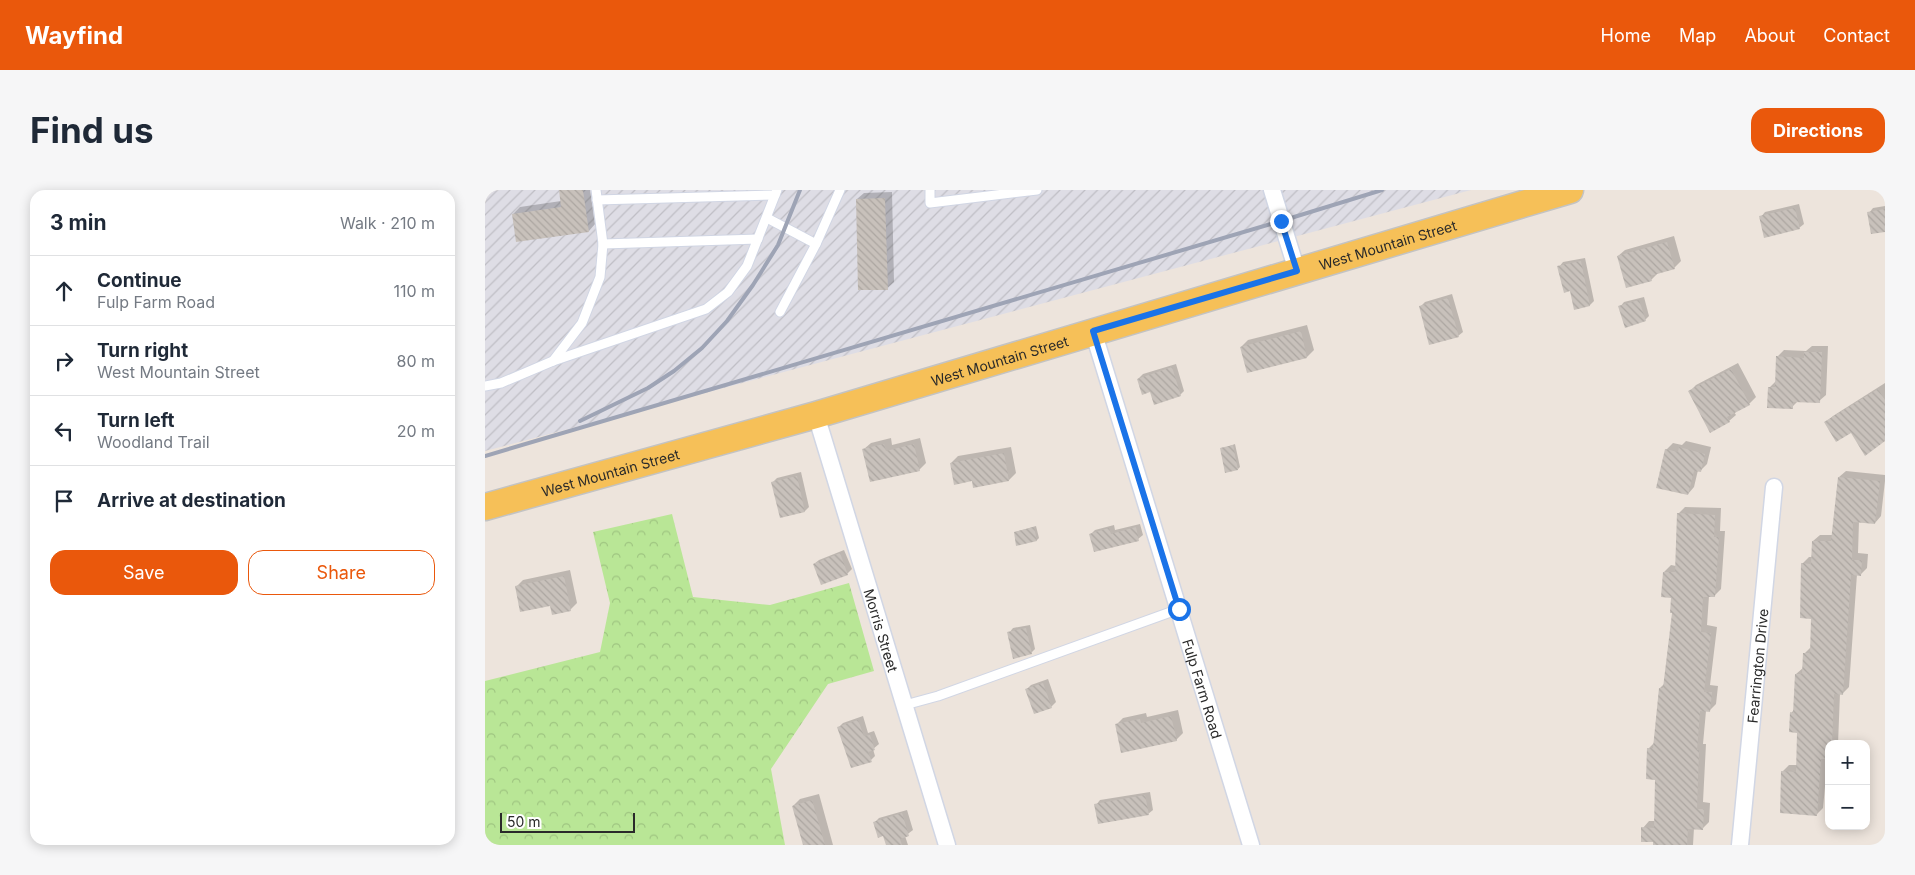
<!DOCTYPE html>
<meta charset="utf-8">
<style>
body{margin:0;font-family:Inter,sans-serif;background:#f6f6f7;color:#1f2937}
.controls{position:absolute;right:15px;bottom:15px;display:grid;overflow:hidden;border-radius:10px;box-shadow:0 2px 12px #0003}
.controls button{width:45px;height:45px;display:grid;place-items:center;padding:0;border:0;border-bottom:1px solid #e0e1e3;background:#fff;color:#1f2937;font:25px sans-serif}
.scale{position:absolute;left:15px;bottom:12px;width:135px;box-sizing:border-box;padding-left:5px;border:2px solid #2a2a2a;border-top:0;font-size:14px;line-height:18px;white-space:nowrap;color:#2a2a2a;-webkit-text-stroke:4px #fff;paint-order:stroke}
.stop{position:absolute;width:15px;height:15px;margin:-11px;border:4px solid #1a73e8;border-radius:50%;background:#fff}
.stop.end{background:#1a73e8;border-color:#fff;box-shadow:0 1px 5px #0008}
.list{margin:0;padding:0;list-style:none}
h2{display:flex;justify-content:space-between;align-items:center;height:65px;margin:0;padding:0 20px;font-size:21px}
h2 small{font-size:16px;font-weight:400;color:#747a83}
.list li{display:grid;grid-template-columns:32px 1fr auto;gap:15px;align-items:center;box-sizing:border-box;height:70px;padding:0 20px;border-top:1px solid #e0e1e3}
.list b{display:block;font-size:19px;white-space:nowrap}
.list p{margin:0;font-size:16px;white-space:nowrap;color:#747a83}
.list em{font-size:16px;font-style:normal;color:#747a83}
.actions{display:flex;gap:10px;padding:15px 20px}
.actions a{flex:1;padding:11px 0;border:1px solid #ea580c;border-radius:15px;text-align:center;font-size:18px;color:#ea580c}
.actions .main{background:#ea580c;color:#fff}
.icon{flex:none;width:28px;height:28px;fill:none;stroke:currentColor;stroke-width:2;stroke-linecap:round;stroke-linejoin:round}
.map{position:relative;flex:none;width:1400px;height:655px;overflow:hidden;border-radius:15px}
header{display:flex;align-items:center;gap:30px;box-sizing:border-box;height:70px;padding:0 25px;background:#ea580c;color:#fff}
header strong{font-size:24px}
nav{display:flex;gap:28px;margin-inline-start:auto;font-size:18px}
.intro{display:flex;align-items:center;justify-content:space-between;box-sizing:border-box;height:120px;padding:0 30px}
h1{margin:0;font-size:35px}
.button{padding:12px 22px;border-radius:15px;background:#ea580c;color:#fff;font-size:18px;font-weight:700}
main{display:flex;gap:30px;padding:0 30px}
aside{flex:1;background:#fff;border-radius:15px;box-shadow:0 2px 12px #0003}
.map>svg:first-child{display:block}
.industrial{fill:url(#industrial-furrows)}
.forest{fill:url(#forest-crowns)}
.shadow{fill:#0003}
.building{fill:url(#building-back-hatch)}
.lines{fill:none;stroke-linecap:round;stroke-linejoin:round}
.lane-casing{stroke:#d1d6e4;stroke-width:11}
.street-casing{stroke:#d1d6e4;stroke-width:19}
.primary-casing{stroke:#c3c3c3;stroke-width:29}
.lane{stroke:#fff;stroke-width:9}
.street{stroke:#fff;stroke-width:16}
.primary{stroke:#f6c058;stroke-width:26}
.rail{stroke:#9ea4b5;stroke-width:4}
.route{stroke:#1a73e8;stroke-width:6}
.labels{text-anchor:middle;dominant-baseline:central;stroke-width:4.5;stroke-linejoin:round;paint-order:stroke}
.street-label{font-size:14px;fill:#2a2a2a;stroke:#fff}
</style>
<header>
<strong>Wayfind</strong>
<nav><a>Home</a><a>Map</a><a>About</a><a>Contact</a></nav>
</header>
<div class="intro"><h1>Find us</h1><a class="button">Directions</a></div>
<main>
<aside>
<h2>3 min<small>Walk · 210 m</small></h2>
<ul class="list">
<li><svg class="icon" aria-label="ahead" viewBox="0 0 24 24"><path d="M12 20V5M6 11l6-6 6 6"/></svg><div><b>Continue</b><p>Fulp Farm Road</p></div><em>110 m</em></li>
<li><svg class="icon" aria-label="right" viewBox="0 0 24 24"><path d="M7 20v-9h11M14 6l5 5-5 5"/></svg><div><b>Turn right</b><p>West Mountain Street</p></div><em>80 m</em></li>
<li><svg class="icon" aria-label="left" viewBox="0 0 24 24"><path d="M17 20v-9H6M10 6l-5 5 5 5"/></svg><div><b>Turn left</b><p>Woodland Trail</p></div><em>20 m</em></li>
<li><svg class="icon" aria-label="arrive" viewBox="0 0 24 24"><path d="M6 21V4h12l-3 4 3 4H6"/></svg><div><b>Arrive at destination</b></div></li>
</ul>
<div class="actions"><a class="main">Save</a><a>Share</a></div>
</aside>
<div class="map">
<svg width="1400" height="655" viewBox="0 0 1400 655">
<defs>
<pattern id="industrial-furrows" width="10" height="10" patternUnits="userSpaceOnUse" patternTransform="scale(1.25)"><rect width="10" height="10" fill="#dedde5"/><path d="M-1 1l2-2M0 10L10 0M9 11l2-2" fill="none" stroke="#bfbec5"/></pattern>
<pattern id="forest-crowns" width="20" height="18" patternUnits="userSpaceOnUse" patternTransform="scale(1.25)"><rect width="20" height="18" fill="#b9e696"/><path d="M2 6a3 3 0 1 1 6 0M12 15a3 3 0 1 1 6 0" fill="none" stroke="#9fc581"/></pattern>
<pattern id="building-back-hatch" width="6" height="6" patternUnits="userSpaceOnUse" patternTransform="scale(1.25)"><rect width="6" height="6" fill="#c8c1bb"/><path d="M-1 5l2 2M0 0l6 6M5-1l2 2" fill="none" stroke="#aca6a1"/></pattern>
</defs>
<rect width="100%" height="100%" fill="#ede4dc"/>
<path class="industrial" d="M 0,0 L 986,0 L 0,261 Z"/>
<path class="forest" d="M 187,324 L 208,407 L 285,415 L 364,393 L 389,481 L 343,494 L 286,579 L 300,655 L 0,655 L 0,491 L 115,462 L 125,413 L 108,342 Z"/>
<g class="shadow">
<path d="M 75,0 L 105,0 L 110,34 L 104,41 L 28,24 L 35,17 L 76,11 Z"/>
<path d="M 407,2 L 409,92 L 402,98 L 372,9 L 379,3 Z"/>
<path d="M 1314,14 L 1319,34 L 1314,38 L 1276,27 L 1280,22 Z"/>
<path d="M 1400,16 L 1400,41 L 1384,23 L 1388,18 Z"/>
<path d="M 1189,46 L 1196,71 L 1189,78 L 1173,83 L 1166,90 L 1133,66 L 1140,60 Z"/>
<path d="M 1100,68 L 1109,111 L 1105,115 L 1090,118 L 1086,100 L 1074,77 L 1078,72 Z"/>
<path d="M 967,104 L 978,142 L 973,146 L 935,117 L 940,112 Z"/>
<path d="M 1159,107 L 1164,126 L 1160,130 L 1135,117 L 1139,112 Z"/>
<path d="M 822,135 L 829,160 L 822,167 L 763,182 L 756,157 L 763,150 Z"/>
<path d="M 1327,156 L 1343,156 L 1341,205 L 1334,211 L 1313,211 L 1307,217 L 1284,198 L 1291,191 L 1292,167 L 1299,160 L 1321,161 Z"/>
<path d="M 1253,173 L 1271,207 L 1264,214 L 1249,222 L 1251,225 L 1244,231 L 1205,201 L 1211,195 Z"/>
<path d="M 691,174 L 699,201 L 695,205 L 666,201 L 653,189 L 658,184 Z"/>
<path d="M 1400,193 L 1400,250 L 1341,232 L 1348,226 Z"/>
<path d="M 406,248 L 407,255 L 435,248 L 441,273 L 434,280 L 379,259 L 386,253 Z"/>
<path d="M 1201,251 L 1226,257 L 1222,274 L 1215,281 L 1213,280 L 1209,297 L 1203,304 L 1181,260 L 1188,253 L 1197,255 Z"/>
<path d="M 750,254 L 755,277 L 753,279 L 736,259 Z"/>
<path d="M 526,257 L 531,283 L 524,290 L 489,296 L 488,290 L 466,273 L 473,266 Z"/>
<path d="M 1361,281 L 1400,285 L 1400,291 L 1396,326 L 1390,333 L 1374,331 L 1373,363 L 1383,364 L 1382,378 L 1376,384 L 1372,384 L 1364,497 L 1357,504 L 1355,503 L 1353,554 L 1344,554 L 1338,618 L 1332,624 L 1297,582 L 1304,575 L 1312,575 L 1313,542 L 1306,523 L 1309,520 L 1311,484 L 1318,478 L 1319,464 L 1327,456 L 1328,427 L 1317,374 L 1324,367 L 1327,367 L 1328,351 L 1335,345 L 1348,345 L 1354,287 Z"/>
<path d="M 316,282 L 324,317 L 320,321 L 296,327 L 288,292 L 292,288 Z"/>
<path d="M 1200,317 L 1236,318 L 1235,341 L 1240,341 L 1236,399 L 1229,406 L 1224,406 L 1222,435 L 1232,437 L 1225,495 L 1233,496 L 1231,514 L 1224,521 L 1221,521 L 1218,554 L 1221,554 L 1218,612 L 1225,613 L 1224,632 L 1217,639 L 1209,638 L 1208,655 L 1169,655 L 1169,651 L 1158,638 L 1164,631 L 1170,631 L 1171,589 L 1163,559 L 1170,552 L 1175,498 L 1180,493 L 1189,422 L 1188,406 L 1179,382 L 1186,375 L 1191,376 L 1194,323 Z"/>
<path d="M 655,334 L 658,345 L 653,349 L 606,344 L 610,340 L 629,335 L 630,340 Z"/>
<path d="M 551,336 L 554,348 L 552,350 L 530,342 Z"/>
<path d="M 359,360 L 367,379 L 362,384 L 329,374 L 334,370 Z"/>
<path d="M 85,380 L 92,413 L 85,420 L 66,414 L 31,397 L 38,390 Z"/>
<path d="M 545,435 L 550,459 L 546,463 L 524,443 L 528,438 Z"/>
<path d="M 563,489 L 571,512 L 566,517 L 542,499 L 546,495 Z"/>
<path d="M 693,520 L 698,543 L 691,550 L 631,535 L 638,528 L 661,523 L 662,527 Z"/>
<path d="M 378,526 L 383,543 L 389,541 L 394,554 L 388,559 L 390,566 L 386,570 L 354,537 L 358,533 Z"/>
<path d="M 665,602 L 668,620 L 663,624 L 611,615 L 615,610 Z"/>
<path d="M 334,604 L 348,655 L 319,655 L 308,616 L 315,609 Z"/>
<path d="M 422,620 L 428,640 L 420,646 L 423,655 L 402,655 L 399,645 L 389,633 L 394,628 Z"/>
</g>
<g class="building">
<path d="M 74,0 L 98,0 L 104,42 L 31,52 L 27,24 L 76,17 Z"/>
<path d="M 400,8 L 403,100 L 373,100 L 371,9 Z"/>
<path d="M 1310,18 L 1315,39 L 1279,48 L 1274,26 Z"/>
<path d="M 1400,19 L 1400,42 L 1386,44 L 1382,22 Z"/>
<path d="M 1182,52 L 1190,79 L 1165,86 L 1167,91 L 1141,98 L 1132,66 Z"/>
<path d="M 1096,71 L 1105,116 L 1089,120 L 1085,101 L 1079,103 L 1072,76 Z"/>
<path d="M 963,108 L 974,147 L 944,155 L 934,116 Z"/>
<path d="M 1154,110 L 1161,131 L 1140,138 L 1133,116 Z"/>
<path d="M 816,141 L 822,168 L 762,183 L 755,157 Z"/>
<path d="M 1319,162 L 1337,162 L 1335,213 L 1308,212 L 1308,219 L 1282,218 L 1283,197 L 1290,197 L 1291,166 L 1319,168 Z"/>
<path d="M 687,177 L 696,206 L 669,215 L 665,202 L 657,205 L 652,189 Z"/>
<path d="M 1246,179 L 1265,215 L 1242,227 L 1245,232 L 1225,243 L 1203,201 Z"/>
<path d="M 1393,199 L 1400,210 L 1400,251 L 1380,266 L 1366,243 L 1351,252 L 1339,232 Z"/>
<path d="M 399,254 L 401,261 L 429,254 L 435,281 L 385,292 L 377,259 Z"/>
<path d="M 748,255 L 753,280 L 740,283 L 735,258 Z"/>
<path d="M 1194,257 L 1220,264 L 1216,282 L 1209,281 L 1203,305 L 1171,298 L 1180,259 L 1193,262 Z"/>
<path d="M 519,263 L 524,291 L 488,298 L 487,291 L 469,295 L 465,273 Z"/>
<path d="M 312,286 L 320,322 L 295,328 L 286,292 Z"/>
<path d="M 1353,287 L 1395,291 L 1390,334 L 1368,332 L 1367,370 L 1377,370 L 1376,386 L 1366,385 L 1358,505 L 1349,504 L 1347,554 L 1344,554 L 1344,569 L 1336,569 L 1332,626 L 1295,623 L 1296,581 L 1311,582 L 1312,543 L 1304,542 L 1305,522 L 1308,523 L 1310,484 L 1317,484 L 1318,463 L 1325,463 L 1326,429 L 1315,428 L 1316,373 L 1326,374 L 1327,351 L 1346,351 Z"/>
<path d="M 1192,323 L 1230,325 L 1229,347 L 1234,347 L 1230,407 L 1218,407 L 1216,442 L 1226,443 L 1219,502 L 1227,502 L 1225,522 L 1215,521 L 1212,560 L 1214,560 L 1212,619 L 1219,619 L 1218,640 L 1203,639 L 1202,655 L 1168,655 L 1168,652 L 1156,652 L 1156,637 L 1169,638 L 1170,590 L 1161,589 L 1162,558 L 1168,558 L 1174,498 L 1178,498 L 1187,423 L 1185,423 L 1186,408 L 1176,407 L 1178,382 L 1190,382 Z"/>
<path d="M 549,337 L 552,351 L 531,356 L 529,342 Z"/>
<path d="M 651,337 L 654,351 L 609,362 L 604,344 L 624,338 L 626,344 Z"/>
<path d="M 355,363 L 363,385 L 336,395 L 328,374 Z"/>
<path d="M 79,386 L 86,421 L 67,425 L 65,416 L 35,422 L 30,396 Z"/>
<path d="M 541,438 L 547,464 L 528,469 L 522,442 Z"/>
<path d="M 558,493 L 567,518 L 549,524 L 540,499 Z"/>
<path d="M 686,526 L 692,551 L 636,563 L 630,534 L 655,529 L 656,533 Z"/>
<path d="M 373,530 L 379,546 L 385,545 L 390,560 L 383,562 L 387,572 L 366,578 L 352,537 Z"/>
<path d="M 660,605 L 664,625 L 613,634 L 609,614 Z"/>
<path d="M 327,610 L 340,655 L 318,655 L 307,616 Z"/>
<path d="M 417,623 L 424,646 L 415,649 L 417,655 L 401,655 L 398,646 L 393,648 L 388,632 Z"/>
</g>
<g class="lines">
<g class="lane-casing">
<g id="lane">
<path d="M 445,0 L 445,13 L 552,0"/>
<path d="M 112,10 L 290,5"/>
<path d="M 282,28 L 331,54"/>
<path d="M 118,54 L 273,49"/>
<path d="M 295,122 L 331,54 L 355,0"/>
<path d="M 68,171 L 221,119 L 243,102 L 262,76 L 292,0"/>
<path d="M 0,196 L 16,193 L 68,171 L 97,133 L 115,87 L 118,54 L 111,0"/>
<path d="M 420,515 L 453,506 L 694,419"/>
</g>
</g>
<g class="street-casing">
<g id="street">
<path d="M 787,0 L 812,81"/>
<path id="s1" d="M 608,141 L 766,655"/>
<path id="s2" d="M 331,225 L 462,655"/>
<path id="s3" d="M 1255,655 L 1289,297"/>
</g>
</g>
<g class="primary-casing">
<g id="primary">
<path id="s4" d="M 0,317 L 331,225 L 1085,0"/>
</g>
</g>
<use href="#lane" class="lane"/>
<use href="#street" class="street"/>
<use href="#primary" class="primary"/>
<g class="rail">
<path d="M 95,231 L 163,198 L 189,181 L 217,158 L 242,131 L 268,95 L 293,55 L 315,0"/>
<path d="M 0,266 L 796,31 L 897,0"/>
</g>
</g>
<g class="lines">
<path class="route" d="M 694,419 L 608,141 L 812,81 L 796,31"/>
</g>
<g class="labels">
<g class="street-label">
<text stroke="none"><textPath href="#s4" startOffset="940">West Mountain Street</textPath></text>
<text stroke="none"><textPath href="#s4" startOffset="535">West Mountain Street</textPath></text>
<text stroke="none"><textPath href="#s4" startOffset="130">West Mountain Street</textPath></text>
<text stroke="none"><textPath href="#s2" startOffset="225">Morris Street</textPath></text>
<text stroke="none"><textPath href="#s3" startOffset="180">Fearrington Drive</textPath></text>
<text stroke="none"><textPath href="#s1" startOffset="374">Fulp Farm Road</textPath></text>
</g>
</g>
</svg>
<div class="controls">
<button>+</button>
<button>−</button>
</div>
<div class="scale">50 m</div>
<div class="stop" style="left:694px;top:419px"></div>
<div class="stop end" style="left:796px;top:31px"></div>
</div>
</main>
